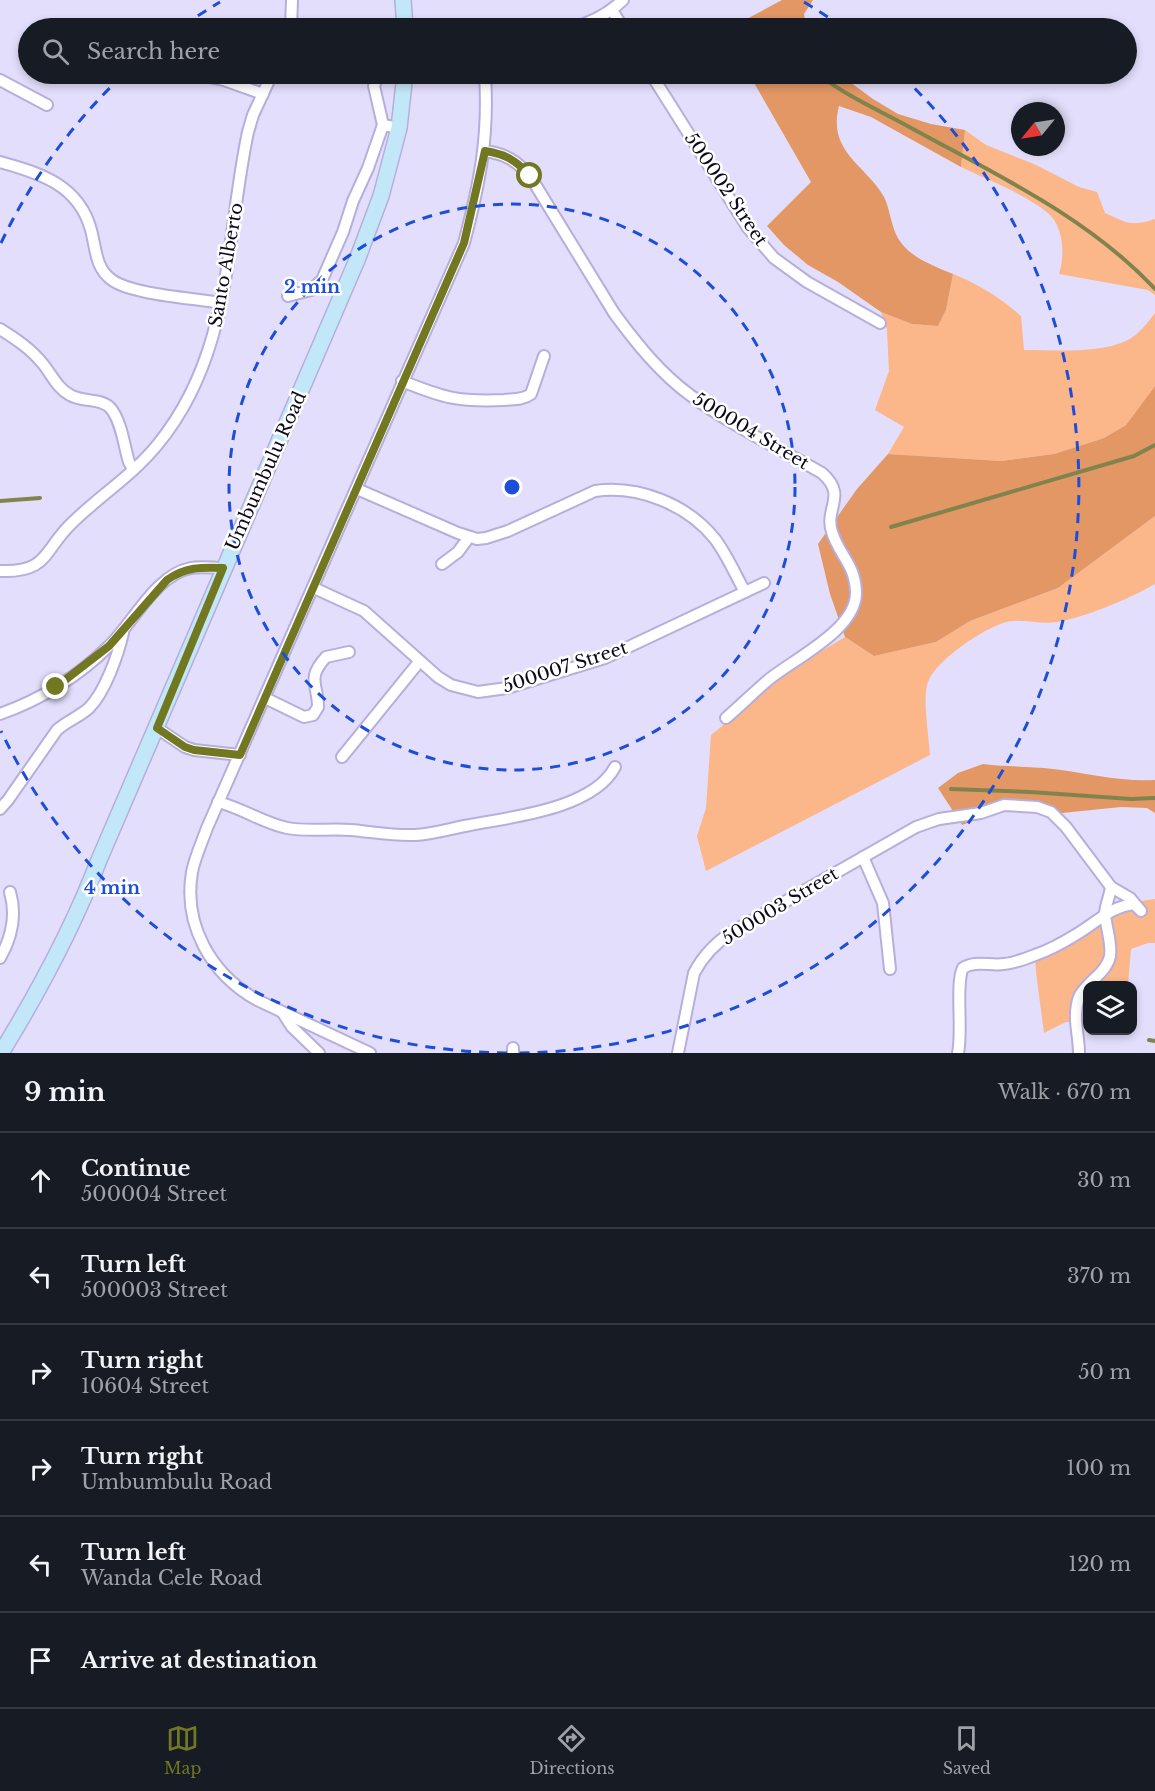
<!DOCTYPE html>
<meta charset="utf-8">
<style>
body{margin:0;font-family:"Libre Baskerville",serif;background:#20242c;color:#f1f3f6}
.controls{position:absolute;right:18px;bottom:18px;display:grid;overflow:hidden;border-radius:12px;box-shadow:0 3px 9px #0003}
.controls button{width:54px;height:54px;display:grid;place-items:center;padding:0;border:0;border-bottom:2px solid #363941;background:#171b24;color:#f1f3f6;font:30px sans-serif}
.compass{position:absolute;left:1011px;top:102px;width:54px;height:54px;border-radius:50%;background:#171b24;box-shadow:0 3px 9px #0003;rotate:240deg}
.stop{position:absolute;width:18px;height:18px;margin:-14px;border:4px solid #727822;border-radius:50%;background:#fff}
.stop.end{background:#727822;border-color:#fff;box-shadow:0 2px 6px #0008}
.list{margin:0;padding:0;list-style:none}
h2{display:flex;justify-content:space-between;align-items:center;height:78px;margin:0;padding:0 24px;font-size:26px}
h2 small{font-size:20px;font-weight:400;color:#9ea1a6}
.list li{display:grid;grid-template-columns:39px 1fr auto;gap:18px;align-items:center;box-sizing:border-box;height:96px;padding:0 24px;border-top:2px solid #363941}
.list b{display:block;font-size:22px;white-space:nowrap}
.list p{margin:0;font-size:20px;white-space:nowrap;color:#9ea1a6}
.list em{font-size:20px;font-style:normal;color:#9ea1a6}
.icon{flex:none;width:33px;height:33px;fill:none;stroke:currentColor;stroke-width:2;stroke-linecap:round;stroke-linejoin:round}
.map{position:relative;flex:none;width:1155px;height:1053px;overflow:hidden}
.search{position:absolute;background:#171b24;box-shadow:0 3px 9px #0003;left:18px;right:18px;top:18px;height:66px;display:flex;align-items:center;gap:15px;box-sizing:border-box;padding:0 21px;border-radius:33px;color:#9ea1a6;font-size:22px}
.sheet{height:654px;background:#171b24}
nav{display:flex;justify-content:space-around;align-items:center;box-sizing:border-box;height:84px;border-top:2px solid #363941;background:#171b24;font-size:16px;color:#9ea1a6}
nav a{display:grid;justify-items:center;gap:3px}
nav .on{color:#727822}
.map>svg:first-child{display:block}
.green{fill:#fbb68a}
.forest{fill:#e29765}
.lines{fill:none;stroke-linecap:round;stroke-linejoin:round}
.stream{stroke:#80844c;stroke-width:4}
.minor-casing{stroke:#b7aedc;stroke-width:14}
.secondary-casing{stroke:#b7aedc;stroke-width:18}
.minor{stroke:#fff;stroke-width:10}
.secondary{stroke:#c2e7f8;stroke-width:15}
.route{stroke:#727822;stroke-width:8}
.ring{fill:none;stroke:#1d4ed8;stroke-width:3;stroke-dasharray:10 8}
.labels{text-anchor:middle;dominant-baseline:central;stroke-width:5;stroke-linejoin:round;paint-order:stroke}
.street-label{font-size:18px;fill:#0d0919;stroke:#fff}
.centre{fill:#1d4ed8;stroke:#fff;stroke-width:3}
.ring-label{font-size:18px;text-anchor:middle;font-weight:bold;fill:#1d4ed8;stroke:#fff;stroke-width:5;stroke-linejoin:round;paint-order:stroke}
</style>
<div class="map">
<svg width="1155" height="1053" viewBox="0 0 1155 1053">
<rect width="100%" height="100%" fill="#e3defb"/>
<g class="green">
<path d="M 965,130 L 986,145 L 1034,164 L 1079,187 L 1097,192 L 1105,213 C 1127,223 1131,227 1155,219 L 1155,295 L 1148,290 L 1059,274 C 1065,256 1064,227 1048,213 C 1025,194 988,180 961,167 Z"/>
<path d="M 953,274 C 978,284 1001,298 1021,316 L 1024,350 C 1056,350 1100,354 1128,340 C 1139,334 1148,322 1155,313 L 1155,386 L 1126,425 L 1104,438 L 1054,454 L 1001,461 L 888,454 L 904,427 L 875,410 L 889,371 L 887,330 L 881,312 L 912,324 L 938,326 L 946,310 Z"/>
<path d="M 1155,516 L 1155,584 C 1129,599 1086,617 1057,622 C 1040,625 1023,618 1006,622 C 984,628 936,660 928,682 C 922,697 929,737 930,755 L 706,871 L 697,836 L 706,808 L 711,735 L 792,669 L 845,637 L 874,656 L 936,642 L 970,621 L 1058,588 Z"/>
<path d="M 1155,899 L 1155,943 L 1148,943 L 1131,949 L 1128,985 L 1088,986 L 1087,1022 L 1066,1022 L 1044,1033 L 1036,972 L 1035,952 L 1048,947 L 1114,905 Z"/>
</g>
<g class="forest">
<path d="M 782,0 L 813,0 L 804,14 L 806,28 L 730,28 Z"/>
<path d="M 749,74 L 839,74 L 873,99 L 898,114 L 931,124 L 965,130 L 961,167 L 871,117 L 839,106 C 827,152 866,165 884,197 C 891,211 891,231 902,244 C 914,259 936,267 953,274 L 946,310 L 938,326 L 912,324 L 881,312 L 838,282 L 808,265 L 784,245 L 767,226 L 811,182 Z"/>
<path d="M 1155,386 L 1155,516 L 1058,588 L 970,621 L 936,642 L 874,656 L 845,637 L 830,594 L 818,544 L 857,489 L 888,454 L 1001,461 L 1054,454 L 1104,438 L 1126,425 Z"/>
<path d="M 983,764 C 1006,767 1029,766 1053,769 C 1087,773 1120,782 1155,780 L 1155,813 L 1147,808 L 1121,807 L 1062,813 L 1008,808 L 962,825 L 938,788 L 958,773 Z"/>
</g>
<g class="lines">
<g class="stream">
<path d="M 818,74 C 849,98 879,110 913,129 C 997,175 1089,218 1155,289"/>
<path d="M 0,501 L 40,498"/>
<path d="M 891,527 L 1134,456 L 1155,445"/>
<path d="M 951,789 L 1030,792 L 1131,799 L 1155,798"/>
<path d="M 1149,1040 L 1155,1041"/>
</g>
<g class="minor-casing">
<g id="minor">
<path d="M 612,10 L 623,28"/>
<path d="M 291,28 L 292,0"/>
<path d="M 571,28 C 591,23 608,14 623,0"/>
<path d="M 378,74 L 374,86 L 383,125"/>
<path d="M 651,74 L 748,228 L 774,258 L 807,282 L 880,323"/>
<path d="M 209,77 L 224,80 L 263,94"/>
<path d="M 0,80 L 47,105"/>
<path d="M 485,151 C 505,154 516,160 530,176 L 614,313 C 636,343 660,373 690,395 C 731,425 778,448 822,473 C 848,496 824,508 832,532 C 839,555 855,564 856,592 C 857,630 793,659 767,681 C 753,693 740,706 726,718"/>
<path d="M 0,162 C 40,173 79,185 91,230 C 96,248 95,268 112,280 C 133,295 194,298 221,303"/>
<path d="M 288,296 L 311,290 L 322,280 L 343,232 L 353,201 L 368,168 L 383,125 L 399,128"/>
<path d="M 0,329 C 16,339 31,349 43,364 C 52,375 57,388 70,395 C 83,403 103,397 112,410 C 122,424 124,446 129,462 L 133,469"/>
<path d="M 402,381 C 444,398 458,402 504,400 C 513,399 523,400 531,394 L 544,356"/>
<path d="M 357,489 L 458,533 L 477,539 L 486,538 L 508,531 L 595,491 C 638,485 687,504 715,539 C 727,555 735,574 745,592"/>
<path d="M 442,564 L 458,552 L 469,537"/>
<path d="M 0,571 C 50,573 43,549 74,521 C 101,495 134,474 158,444 C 233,352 225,240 248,132 L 253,115 L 272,74"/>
<path d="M 314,588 L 364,611 L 438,677 L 451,685 L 478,692 L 507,688 L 605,658 L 764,583"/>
<path d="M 265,698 L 304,717 L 313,715 L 318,707 C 318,684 306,679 326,657 L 349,652"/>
<path d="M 0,714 C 40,700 79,676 109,646 C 134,622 155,575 191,568 C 201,566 213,568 223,568"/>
<path d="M 157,728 L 185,747 L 194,750 L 240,755"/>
<path d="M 342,757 L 419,662"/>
<path d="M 218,802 C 242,808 263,823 287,828 C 308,832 330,828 351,830 C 373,832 393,836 415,835 C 434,834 452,828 470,825 C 511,817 593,809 615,767"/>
<path d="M 0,809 L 8,800 L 57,730 C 67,721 79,717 89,708 C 105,692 118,655 123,633"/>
<path d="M 863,857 L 883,903 L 890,969"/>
<path d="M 0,958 C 12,937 17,916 10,892"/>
<path d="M 283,1013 L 292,1027 L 319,1053"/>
<path d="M 370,1053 L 257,1000 C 211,974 183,925 192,872 C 195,857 202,842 207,828 L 464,243 C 480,182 489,137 485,74"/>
<path d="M 513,1053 L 513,1048"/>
<path d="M 678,1053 L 694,973 C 703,956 715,943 732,932 L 916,827 L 939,819 L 981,813 L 1004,805 L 1037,807 L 1051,812 L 1066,827 L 1111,887 L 1130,898 L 1141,911"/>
<path d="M 958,1053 C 963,1031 955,982 963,968 C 975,960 990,966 1004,964 C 1015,963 1025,959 1035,955 C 1050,950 1064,942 1077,934 C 1097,922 1110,907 1134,904 L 1138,908"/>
<path d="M 1079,1053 C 1079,1034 1072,1017 1079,997 C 1086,982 1107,973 1110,956 C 1112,942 1106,928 1105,914 C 1105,906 1110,896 1111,887"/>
</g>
</g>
<g class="secondary-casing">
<g id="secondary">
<path d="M 403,0 L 405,28"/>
<path d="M 1,1053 C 39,991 73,928 99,860 L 357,260 L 381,196 L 399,128 L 405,74"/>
</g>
</g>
<use href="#minor" class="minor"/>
<use href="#secondary" class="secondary"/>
</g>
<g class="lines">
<path class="route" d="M 56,687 L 109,646 L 167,580 C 185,567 201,567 223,568 L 157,728 L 185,747 L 194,750 L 240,755 L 464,243 L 485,151 C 505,154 516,160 530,176"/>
</g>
<g class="ring">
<circle cx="512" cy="487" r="283"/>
<path d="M507 1053A566 566 0 0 1 1 731M1 243A566 566 0 0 1 122 76M183 26A566 566 0 0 1 220 2M804 2A566 566 0 0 1 841 26M902 76A566 566 0 0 1 517 1053"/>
</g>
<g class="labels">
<g class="street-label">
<text transform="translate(726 189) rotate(56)">500002 Street</text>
<text transform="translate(226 265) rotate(-80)">Santo Alberto</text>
<text transform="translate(751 431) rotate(31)">500004 Street</text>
<text transform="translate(266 471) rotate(-66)">Umbumbulu Road</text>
<text transform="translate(565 667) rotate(-18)">500007 Street</text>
<text transform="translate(780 906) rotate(-31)">500003 Street</text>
</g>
</g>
<circle cx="512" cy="487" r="9" class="centre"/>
<g class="ring-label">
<text x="312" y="293">2 min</text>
<text x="112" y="894">4 min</text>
</g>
</svg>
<div class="controls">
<button><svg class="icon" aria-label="layers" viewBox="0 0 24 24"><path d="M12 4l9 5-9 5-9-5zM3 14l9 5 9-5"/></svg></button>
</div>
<svg class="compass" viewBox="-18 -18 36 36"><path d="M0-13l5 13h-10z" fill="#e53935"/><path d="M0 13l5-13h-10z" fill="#9ea1a6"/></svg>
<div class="stop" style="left:530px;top:176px"></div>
<div class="stop end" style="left:56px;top:687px"></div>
<div class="search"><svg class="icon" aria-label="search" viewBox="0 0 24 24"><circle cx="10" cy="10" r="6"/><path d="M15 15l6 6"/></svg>Search here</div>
</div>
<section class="sheet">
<h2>9 min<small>Walk · 670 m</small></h2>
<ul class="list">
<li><svg class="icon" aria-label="ahead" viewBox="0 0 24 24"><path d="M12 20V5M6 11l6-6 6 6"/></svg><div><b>Continue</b><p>500004 Street</p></div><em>30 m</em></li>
<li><svg class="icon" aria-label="left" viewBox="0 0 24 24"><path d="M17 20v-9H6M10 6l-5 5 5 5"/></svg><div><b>Turn left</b><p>500003 Street</p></div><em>370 m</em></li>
<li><svg class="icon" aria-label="right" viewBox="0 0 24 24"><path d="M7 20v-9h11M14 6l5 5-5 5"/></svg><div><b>Turn right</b><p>10604 Street</p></div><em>50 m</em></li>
<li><svg class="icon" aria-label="right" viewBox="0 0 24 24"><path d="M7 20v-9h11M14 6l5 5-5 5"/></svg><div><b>Turn right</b><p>Umbumbulu Road</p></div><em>100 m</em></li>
<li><svg class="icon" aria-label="left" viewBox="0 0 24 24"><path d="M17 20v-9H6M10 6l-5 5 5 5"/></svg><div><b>Turn left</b><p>Wanda Cele Road</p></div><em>120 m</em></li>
<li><svg class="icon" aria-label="arrive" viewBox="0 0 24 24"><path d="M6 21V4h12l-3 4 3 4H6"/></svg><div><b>Arrive at destination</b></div></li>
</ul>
</section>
<nav>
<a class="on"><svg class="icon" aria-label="map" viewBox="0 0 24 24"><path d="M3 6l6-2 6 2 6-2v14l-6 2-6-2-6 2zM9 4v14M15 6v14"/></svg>Map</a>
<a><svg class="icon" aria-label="directions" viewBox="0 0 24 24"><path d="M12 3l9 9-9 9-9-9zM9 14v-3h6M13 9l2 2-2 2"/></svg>Directions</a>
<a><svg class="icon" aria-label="saved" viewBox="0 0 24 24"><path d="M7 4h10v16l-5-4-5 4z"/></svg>Saved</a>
</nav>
